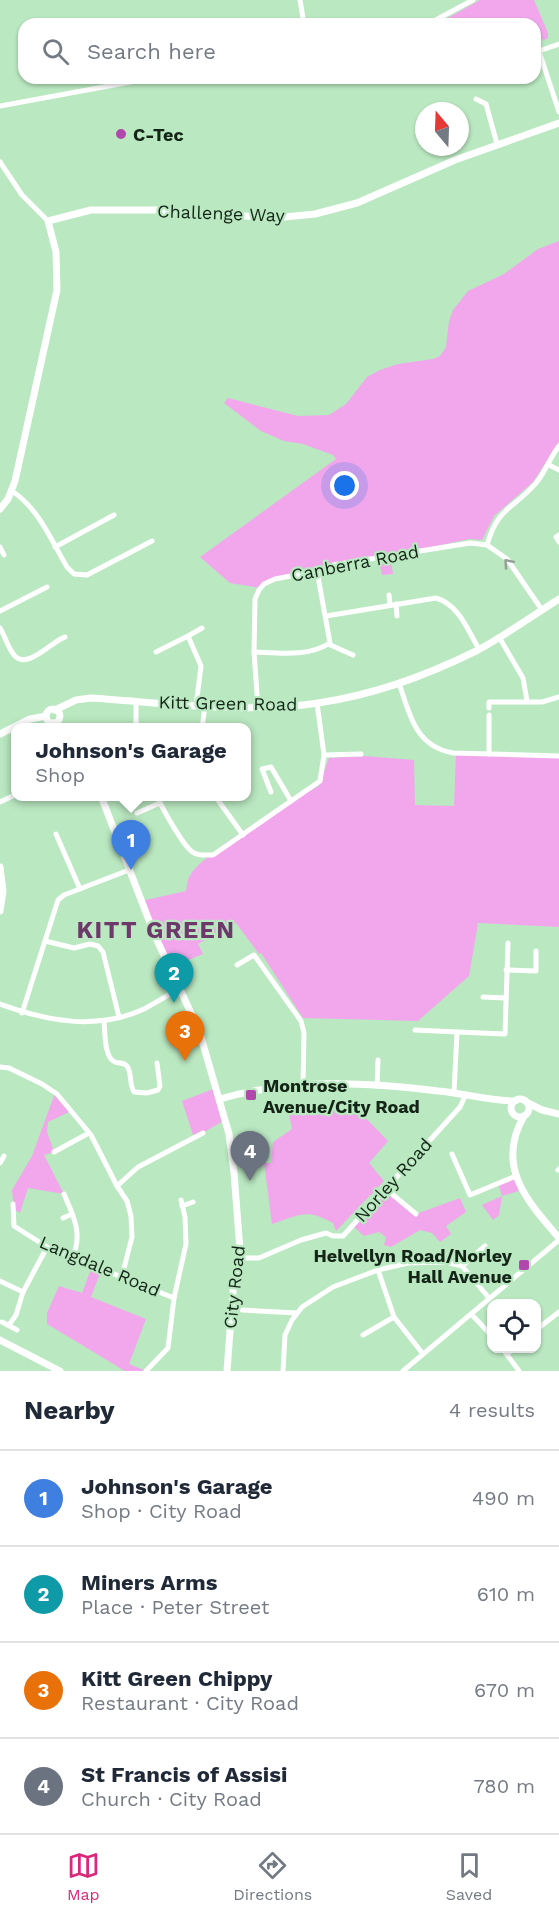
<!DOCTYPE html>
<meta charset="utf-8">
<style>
body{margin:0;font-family:"Work Sans",sans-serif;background:#f6f6f7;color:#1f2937}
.controls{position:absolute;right:18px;bottom:18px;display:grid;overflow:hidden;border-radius:12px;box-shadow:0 2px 4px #0004}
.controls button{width:54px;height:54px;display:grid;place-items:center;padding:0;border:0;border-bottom:2px solid #e0e1e3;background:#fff;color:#1f2937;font:30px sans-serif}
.compass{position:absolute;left:415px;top:102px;width:54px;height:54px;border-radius:50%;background:#fff;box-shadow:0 2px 4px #0004;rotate:341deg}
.you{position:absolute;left:345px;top:486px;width:21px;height:21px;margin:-15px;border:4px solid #fff;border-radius:50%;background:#1a73e8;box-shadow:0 0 0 9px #1a73e833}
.badge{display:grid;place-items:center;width:39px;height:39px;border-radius:50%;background:#db2777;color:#fff;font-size:20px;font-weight:700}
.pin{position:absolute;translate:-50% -50px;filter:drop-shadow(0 2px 3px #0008)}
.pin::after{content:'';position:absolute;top:32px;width:21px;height:18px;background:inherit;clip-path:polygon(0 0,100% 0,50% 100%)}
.popup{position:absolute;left:11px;top:723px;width:240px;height:78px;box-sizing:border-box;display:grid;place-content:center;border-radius:12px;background:#fff;filter:drop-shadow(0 2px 4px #0005);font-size:20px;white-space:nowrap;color:#747a83}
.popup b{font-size:22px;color:#1f2937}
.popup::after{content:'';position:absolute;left:50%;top:100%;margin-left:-12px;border:12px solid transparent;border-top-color:#fff}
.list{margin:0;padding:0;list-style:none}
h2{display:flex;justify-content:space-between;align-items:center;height:78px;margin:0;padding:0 24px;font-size:26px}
h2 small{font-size:20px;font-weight:400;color:#747a83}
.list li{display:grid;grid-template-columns:39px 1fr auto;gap:18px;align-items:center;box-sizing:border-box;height:96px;padding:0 24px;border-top:2px solid #e0e1e3}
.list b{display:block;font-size:22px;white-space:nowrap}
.list p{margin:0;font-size:20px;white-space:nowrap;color:#747a83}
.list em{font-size:20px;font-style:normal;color:#747a83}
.icon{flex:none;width:33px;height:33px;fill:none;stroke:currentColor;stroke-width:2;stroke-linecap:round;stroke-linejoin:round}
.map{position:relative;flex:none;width:559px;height:1371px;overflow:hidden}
.search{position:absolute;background:#fff;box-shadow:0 2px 4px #0004;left:18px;right:18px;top:18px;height:66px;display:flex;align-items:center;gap:15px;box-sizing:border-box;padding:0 21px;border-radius:18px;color:#747a83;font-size:22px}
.sheet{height:462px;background:#fff}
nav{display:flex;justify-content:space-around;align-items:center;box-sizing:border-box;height:84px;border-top:2px solid #e0e1e3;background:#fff;font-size:16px;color:#747a83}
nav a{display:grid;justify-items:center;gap:3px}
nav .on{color:#db2777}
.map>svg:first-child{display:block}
.green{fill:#f2a7ec}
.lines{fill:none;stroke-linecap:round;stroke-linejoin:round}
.minor{stroke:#fff;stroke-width:5}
.tertiary{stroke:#fff;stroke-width:7}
.oneway{stroke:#959d97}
.poi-dot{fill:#b149ac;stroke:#bae8c1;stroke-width:2}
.labels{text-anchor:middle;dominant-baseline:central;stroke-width:4.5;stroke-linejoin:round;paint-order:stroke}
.poi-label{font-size:18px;font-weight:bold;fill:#142517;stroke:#bae8c1;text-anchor:start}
.street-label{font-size:18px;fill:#142517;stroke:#bae8c1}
.district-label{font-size:24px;font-weight:bold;letter-spacing:1.5px;fill:#6d396a;stroke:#bae8c1}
</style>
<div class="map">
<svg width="559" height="1371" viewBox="0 0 559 1371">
<rect width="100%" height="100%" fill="#bae8c1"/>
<g class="green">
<path d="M 480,0 L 534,0 L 548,33 L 548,38 L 544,40 L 537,36 L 535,24 L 437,24 Z"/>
<path d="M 559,241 L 559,442 L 533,482 L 494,516 L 482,540 L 469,539 L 390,556 L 393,574 L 382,575 L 378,559 L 279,578 L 261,588 L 230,583 L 200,557 L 336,459 L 333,455 L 303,444 L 284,441 L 261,431 L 224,403 L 228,398 L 298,416 L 329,415 L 346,404 L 367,377 L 380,370 L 398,364 L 433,359 L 440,356 L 446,347 L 449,321 L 453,310 L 468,291 L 504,274 L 538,249 Z"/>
<path d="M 456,753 L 559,756 L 559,927 L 478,923 L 469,976 L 418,1021 L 303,1018 L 261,953 L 259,954 L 236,923 L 198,944 L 203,954 L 173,966 L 141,901 L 186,891 C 187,887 187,881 189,877 C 202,852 292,800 319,786 L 329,758 L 364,756 L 414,760 L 415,805 L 454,806 Z"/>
<path d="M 216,1088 L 225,1120 L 194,1138 L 182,1101 Z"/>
<path d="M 55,1093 L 71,1111 L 48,1122 L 47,1132 L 54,1152 L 44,1155 L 64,1194 L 28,1188 L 20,1213 L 14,1209 L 12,1190 L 32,1156 Z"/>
<path d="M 288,1109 L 358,1110 L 388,1141 L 369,1163 L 384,1181 L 336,1231 L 333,1223 C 306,1208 300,1215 272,1224 L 264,1163 L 271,1163 L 273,1142 L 292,1129 Z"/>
<path d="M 516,1176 L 522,1190 L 502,1196 L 499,1215 L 493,1220 L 482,1205 L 502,1196 L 498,1183 Z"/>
<path d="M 386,1189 L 416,1214 L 460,1198 L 466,1212 L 446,1226 L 451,1234 L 440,1242 L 432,1233 L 420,1230 L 391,1247 L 384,1245 L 386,1237 L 379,1232 L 364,1236 L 353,1226 Z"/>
<path d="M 93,1264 L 102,1268 L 91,1297 L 146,1319 L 129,1364 L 146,1371 L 125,1371 L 47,1324 L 47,1313 L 59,1286 L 82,1293 Z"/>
</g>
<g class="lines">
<g class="minor">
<path d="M 300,0 L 304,24"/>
<path d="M 428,24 L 473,0"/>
<path d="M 559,44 L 539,51 L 559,112"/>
<path d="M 476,99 L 486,104 L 497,144"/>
<path d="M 0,106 L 152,78"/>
<path d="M 0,162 L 22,195 L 48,221"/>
<path d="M 549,465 L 559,470"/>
<path d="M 12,491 C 39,509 51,540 67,567 L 74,574 L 87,575 L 152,541"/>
<path d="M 559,535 L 556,537 L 559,542"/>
<path d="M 487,545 C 498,506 514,509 536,483 C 546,471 550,457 559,446"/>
<path d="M 0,547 L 4,555"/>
<path d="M 55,547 L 114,515"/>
<path d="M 389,595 L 390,605"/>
<path d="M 396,604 L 397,616"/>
<path d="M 0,611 L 47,587"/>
<path d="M 326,616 L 436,598 C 459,605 467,629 479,649"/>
<path d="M 0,628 C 5,636 8,648 14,655 C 27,671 52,641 65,637"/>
<path d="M 188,636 L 202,628"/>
<path d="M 499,637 L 523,678 L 527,701"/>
<path d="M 328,644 L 353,655"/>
<path d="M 156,652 L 188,636 L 201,666 L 196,706"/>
<path d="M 254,652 C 280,653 308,657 330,643 L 317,571"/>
<path d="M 399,683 C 410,715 415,746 453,753 L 559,756"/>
<path d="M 136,701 L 136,728"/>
<path d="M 258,707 L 254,652 L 255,599 L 259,590 L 264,584 L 275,579 L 317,571 L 333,565 L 470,543 L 487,545 L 507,559 L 542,610"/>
<path d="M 489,708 L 489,702 L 542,702 L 559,697"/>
<path d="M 489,715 L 489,754"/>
<path d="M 202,728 L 205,706"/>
<path d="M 324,755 L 361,754"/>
<path d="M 271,792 L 262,769 L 271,767 L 291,801"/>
<path d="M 157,796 C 162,808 184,848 194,853 C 200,856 207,855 213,855 L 320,781 L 324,755 L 317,703"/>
<path d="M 215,796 L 243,835"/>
<path d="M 0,802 L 15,795"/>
<path d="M 137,813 L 160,803"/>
<path d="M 56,834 L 80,889"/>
<path d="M 45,941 L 74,948 L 90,944 L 98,946 L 103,952 L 119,1017"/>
<path d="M 237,965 L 254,955 L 301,1021 L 304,1033 L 303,1084"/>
<path d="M 506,970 L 536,971 L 536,951"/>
<path d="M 483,997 L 506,998"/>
<path d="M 0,1004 C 47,1021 96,1031 144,1009 C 156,1003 168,995 180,988"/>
<path d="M 22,1013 L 58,900 L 64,895 L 129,870"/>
<path d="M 104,1021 C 105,1031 104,1058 115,1062 C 120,1064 126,1062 128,1068 C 132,1075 129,1084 134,1092 L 147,1093 L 158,1090 L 160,1086 L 157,1063"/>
<path d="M 415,1030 L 457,1032"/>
<path d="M 0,1067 L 9,1068 L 42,1084 L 57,1094 L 91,1135 L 117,1186 L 127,1201 L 131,1216 L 132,1237 L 122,1276"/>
<path d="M 377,1086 L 378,1060"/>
<path d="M 454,1092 L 457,1032 L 505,1034 L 508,943"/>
<path d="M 54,1152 L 89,1133"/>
<path d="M 452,1154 L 470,1195 L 516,1176"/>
<path d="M 0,1163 L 4,1156"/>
<path d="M 558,1170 L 559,1169"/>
<path d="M 117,1186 L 138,1167 L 203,1133"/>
<path d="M 386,1189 L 416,1214"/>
<path d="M 64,1194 C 73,1215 83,1233 73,1256"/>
<path d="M 13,1204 L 14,1226 L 47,1247 L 174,1298"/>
<path d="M 182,1206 L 193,1202"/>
<path d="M 63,1218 L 72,1214"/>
<path d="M 239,1258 L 259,1258 L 301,1240 L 326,1233 L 333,1236 L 343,1236 L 460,1107 L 466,1094"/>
<path d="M 462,1266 L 485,1246"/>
<path d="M 378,1270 L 394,1317 L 423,1354"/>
<path d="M 0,1281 L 23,1292"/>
<path d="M 242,1310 L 297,1313"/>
<path d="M 472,1315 L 492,1336"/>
<path d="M 2,1322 L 17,1330"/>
<path d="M 9,1325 L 16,1315 L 23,1292 L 47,1247"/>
<path d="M 536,1330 L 559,1312"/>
<path d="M 363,1335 L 394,1317"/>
<path d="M 502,1348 L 519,1371"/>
<path d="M 507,1354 L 514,1348"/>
<path d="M 146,1371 L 168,1348 L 174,1298 L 186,1244 L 185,1217 L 181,1200"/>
<path d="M 283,1371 L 285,1335 L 292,1320 L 302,1307 L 333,1287 L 378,1270 L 408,1263 L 445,1262 L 462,1266 L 489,1298"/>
<path d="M 403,1371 L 559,1240"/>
</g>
<g class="tertiary">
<path d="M 0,509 L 8,499 L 15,481 L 57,290 L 56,252 L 48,221 L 91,210 L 158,210 L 274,218 L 315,214 L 357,203 L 455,160 L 559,123"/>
<circle cx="53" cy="716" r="7"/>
<path d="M 55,710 L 76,700 L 91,698 C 166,703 244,714 318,703 C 373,695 428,675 478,650 C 506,635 532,616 559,599"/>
<path d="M 0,734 L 30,719 L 46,716"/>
<path d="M 101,796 L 155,936 L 199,1030 L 229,1134 L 234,1173 L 240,1250 L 233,1291 L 227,1371"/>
<path d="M 0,867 L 3,891 L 0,911"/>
<path d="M 220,1099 C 291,1078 365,1082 438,1091 C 462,1093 491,1101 515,1101"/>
<circle cx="520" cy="1108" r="9"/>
<path d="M 526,1102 L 542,1110 L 559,1114"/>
<path d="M 524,1116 C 495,1166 527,1201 559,1238"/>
<path d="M 0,1340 L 60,1371"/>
</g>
</g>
<defs><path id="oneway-chevron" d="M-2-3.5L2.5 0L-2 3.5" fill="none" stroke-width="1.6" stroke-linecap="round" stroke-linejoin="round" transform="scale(1.5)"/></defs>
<use class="oneway" href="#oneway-chevron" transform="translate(508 563) rotate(-131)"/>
<g class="poi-dot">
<circle cx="121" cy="134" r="6"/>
<rect x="245" y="1089" width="12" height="12" rx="3"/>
<rect x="518" y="1259" width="12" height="12" rx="3"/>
</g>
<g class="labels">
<g class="poi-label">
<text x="133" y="134">C-Tec</text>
<text x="263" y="1085">Montrose<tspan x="263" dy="21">Avenue/City Road</tspan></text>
<text x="512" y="1255" text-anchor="end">Helvellyn Road/Norley<tspan x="512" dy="21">Hall Avenue</tspan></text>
</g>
<g class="street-label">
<text transform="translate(221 213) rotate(2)">Challenge Way</text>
<text transform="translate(355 563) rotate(-11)">Canberra Road</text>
<text transform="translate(228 703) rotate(1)">Kitt Green Road</text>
<text transform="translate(393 1180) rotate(-48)">Norley Road</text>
<text transform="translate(100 1266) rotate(23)">Langdale Road</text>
<text transform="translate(234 1287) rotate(-84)">City Road</text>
</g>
<g class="district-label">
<text x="156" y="930">KITT GREEN</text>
</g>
</g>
</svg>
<div class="controls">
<button><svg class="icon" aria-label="locate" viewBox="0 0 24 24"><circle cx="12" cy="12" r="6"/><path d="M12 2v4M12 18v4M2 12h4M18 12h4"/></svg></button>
</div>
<svg class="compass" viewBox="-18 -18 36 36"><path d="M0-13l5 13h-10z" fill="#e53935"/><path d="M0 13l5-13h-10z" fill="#747a83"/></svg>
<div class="you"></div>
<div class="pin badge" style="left:131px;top:870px;background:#3f7fe0">1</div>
<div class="popup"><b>Johnson's Garage</b>Shop</div>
<div class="pin badge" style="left:174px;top:1003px;background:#0f9aa8">2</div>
<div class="pin badge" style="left:185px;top:1061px;background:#e8710a">3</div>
<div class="pin badge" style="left:250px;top:1181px;background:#6b7280">4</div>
<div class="search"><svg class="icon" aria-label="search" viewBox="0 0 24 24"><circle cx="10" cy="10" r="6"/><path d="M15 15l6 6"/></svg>Search here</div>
</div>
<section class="sheet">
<h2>Nearby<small>4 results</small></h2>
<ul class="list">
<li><span class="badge" style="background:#3f7fe0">1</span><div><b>Johnson's Garage</b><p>Shop · City Road</p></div><em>490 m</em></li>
<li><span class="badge" style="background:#0f9aa8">2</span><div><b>Miners Arms</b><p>Place · Peter Street</p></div><em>610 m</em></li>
<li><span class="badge" style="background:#e8710a">3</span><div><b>Kitt Green Chippy</b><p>Restaurant · City Road</p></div><em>670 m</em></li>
<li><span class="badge" style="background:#6b7280">4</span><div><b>St Francis of Assisi</b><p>Church · City Road</p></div><em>780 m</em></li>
</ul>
</section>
<nav>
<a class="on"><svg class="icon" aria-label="map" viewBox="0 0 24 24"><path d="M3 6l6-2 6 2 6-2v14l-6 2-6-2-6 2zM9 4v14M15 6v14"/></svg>Map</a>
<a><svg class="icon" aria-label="directions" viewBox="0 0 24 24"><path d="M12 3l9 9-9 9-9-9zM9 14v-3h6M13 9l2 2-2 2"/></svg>Directions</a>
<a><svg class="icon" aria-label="saved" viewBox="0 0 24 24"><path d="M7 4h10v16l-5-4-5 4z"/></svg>Saved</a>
</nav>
